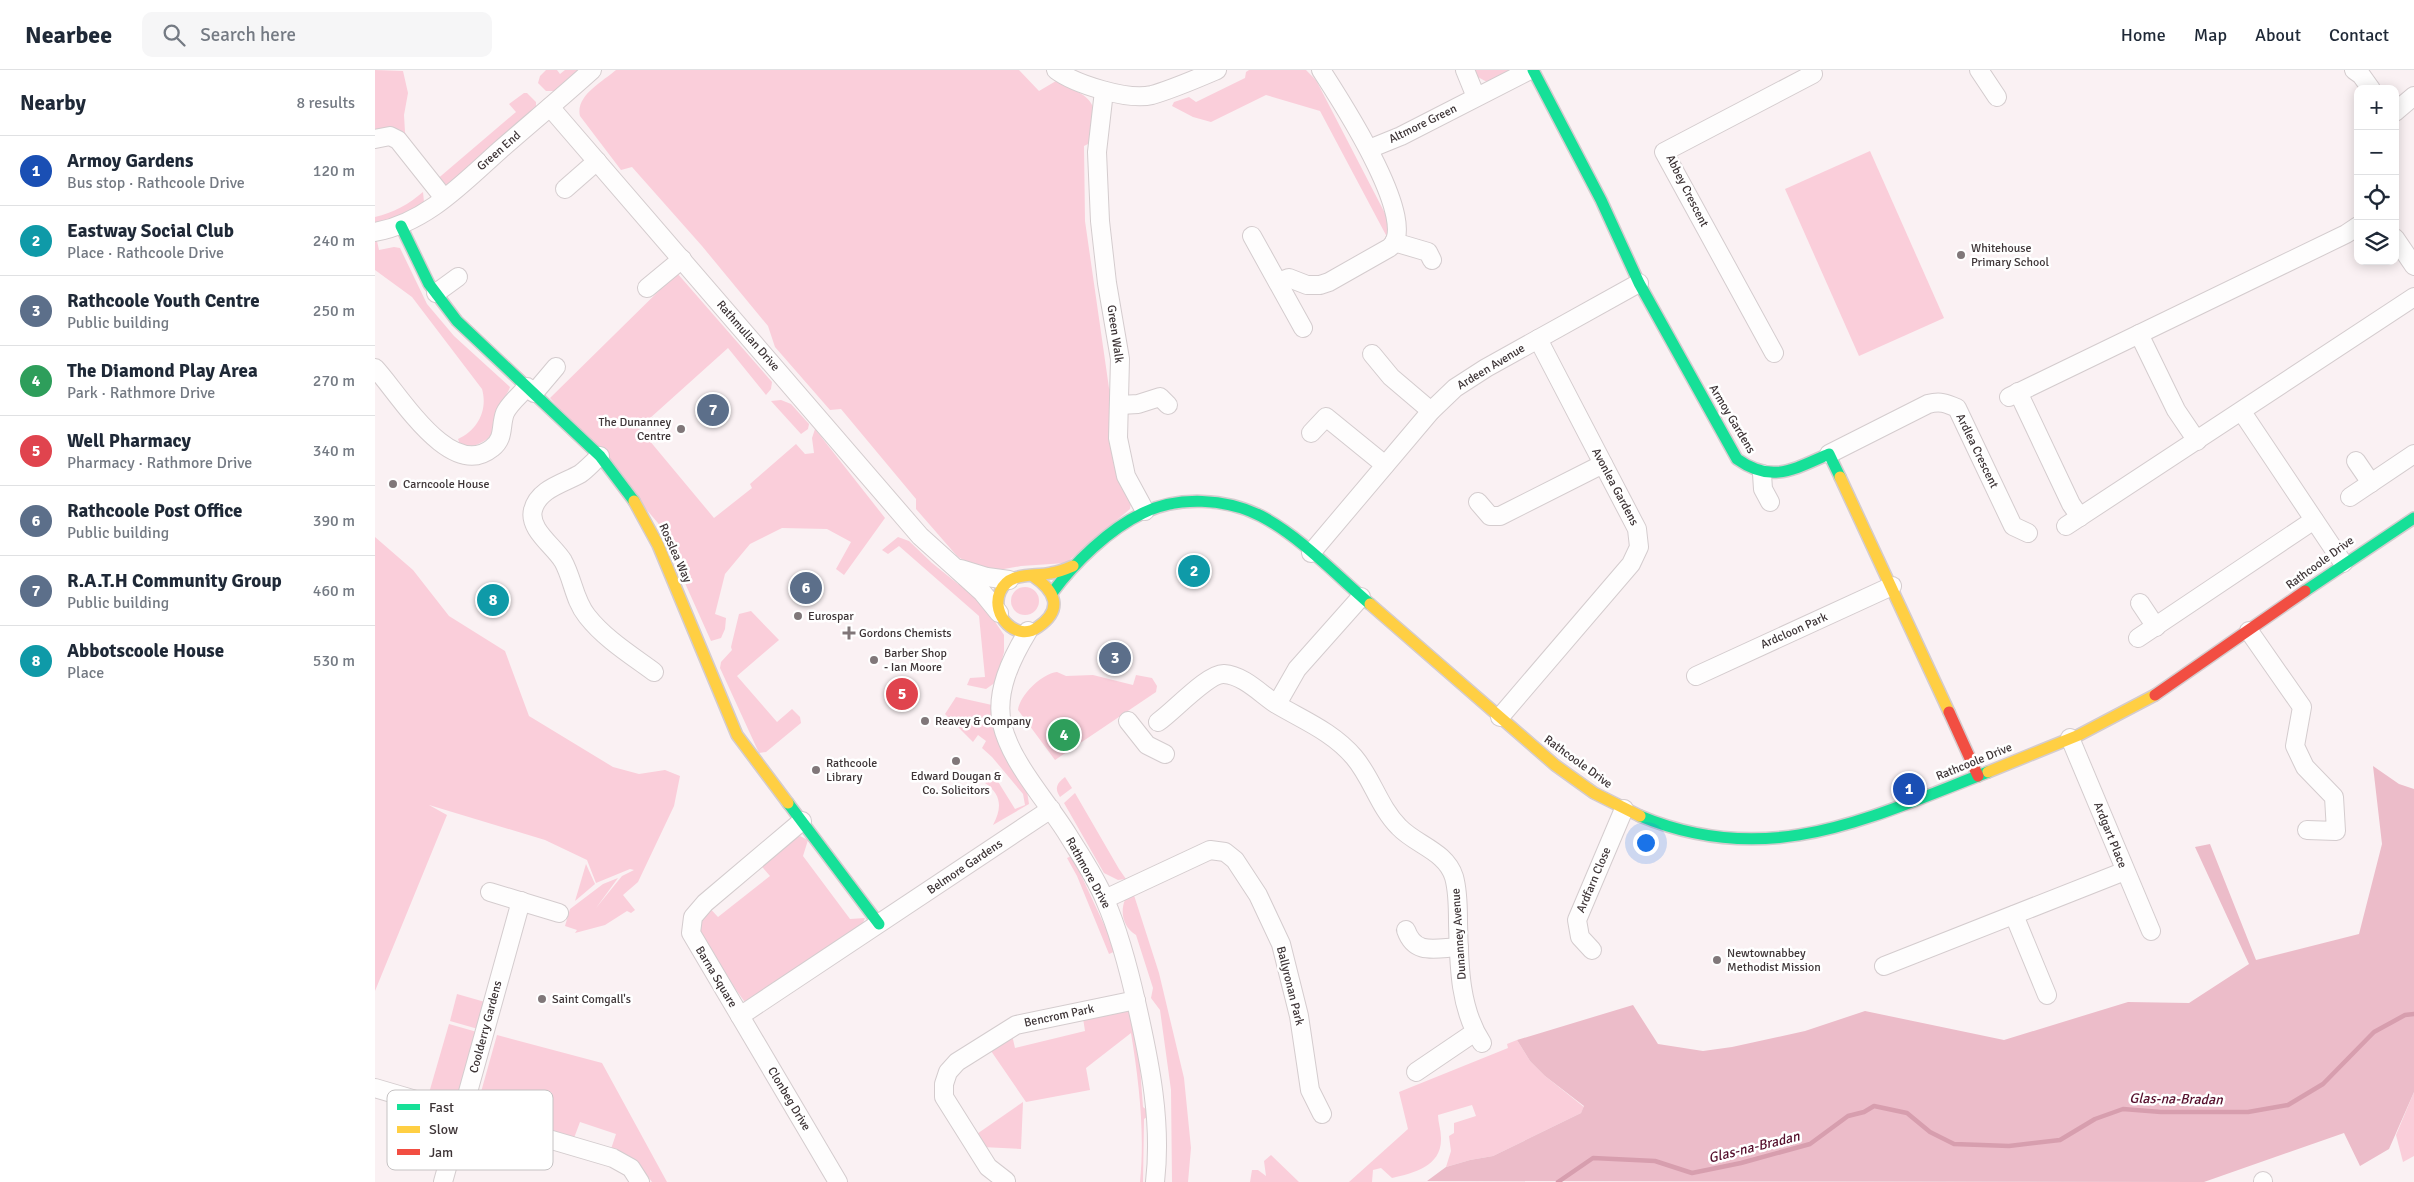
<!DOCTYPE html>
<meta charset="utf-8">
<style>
body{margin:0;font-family:Signika,sans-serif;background:#f6f6f7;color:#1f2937}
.controls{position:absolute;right:15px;top:15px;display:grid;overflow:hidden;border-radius:10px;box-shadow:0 2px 12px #0003}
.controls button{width:45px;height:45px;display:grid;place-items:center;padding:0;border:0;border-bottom:1px solid #e0e1e3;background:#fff;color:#1f2937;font:25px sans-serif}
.you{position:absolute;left:1270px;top:772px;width:18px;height:18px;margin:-12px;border:4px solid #fff;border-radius:50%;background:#1a73e8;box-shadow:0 0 0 8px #1a73e833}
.badge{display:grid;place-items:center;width:32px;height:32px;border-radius:50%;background:#807779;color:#fff;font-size:16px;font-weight:700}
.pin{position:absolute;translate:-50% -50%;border:2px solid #fff;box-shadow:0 1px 5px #0006}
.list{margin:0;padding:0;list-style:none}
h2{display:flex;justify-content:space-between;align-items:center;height:65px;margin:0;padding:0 20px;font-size:21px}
h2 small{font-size:16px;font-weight:400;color:#747a83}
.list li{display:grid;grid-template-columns:32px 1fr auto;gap:15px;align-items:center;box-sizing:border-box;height:70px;padding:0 20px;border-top:1px solid #e0e1e3}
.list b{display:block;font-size:19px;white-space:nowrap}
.list p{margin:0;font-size:16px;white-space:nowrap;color:#747a83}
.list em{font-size:16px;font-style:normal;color:#747a83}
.icon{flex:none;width:28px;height:28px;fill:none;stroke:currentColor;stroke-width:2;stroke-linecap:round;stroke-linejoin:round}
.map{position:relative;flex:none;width:2039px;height:1112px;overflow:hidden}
header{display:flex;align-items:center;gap:30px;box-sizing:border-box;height:70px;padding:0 25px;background:#fff;border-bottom:1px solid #e0e1e3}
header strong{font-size:24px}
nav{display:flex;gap:28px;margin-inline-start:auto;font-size:18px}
.search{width:350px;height:45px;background:#f6f6f7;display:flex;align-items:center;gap:12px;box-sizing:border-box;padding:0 18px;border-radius:10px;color:#747a83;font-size:19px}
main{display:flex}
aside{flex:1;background:#fff}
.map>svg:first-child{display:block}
.green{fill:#faceda}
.forest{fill:#ecbcc9}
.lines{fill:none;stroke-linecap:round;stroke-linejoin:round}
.stream{stroke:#d79eae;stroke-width:4.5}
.street-casing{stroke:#d4ccce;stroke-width:20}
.fast-casing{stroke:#d4ccce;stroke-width:14}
.slow-casing{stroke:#d4ccce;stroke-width:14}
.jam-casing{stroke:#d4ccce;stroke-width:14}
.street{stroke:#fefdfd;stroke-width:18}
.fast{stroke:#16e098;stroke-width:11}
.slow{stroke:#ffcf43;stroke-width:11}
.jam{stroke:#f24e42;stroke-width:11}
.poi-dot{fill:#807779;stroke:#fff;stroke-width:2}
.labels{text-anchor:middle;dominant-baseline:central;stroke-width:5;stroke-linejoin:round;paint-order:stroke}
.street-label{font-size:12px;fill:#3e3537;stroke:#fff}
.poi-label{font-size:12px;fill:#3e3537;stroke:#fff;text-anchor:start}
.water-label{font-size:14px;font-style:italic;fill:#56102d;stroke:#fff}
.key{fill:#fff;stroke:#c5c2c3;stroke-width:1}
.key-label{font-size:14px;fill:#3e3537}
</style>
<header>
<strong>Nearbee</strong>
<div class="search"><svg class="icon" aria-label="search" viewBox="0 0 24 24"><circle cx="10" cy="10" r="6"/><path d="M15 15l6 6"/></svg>Search here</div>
<nav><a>Home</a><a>Map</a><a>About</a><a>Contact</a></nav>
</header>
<main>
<aside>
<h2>Nearby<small>8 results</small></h2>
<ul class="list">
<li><span class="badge" style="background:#1a4fb4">1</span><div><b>Armoy Gardens</b><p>Bus stop · Rathcoole Drive</p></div><em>120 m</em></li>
<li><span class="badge" style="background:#0f9aa8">2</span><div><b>Eastway Social Club</b><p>Place · Rathcoole Drive</p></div><em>240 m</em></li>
<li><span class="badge" style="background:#5c6f8a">3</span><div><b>Rathcoole Youth Centre</b><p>Public building</p></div><em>250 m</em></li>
<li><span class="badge" style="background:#2e9e5b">4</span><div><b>The Diamond Play Area</b><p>Park · Rathmore Drive</p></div><em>270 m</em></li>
<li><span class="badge" style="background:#e0444e">5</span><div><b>Well Pharmacy</b><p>Pharmacy · Rathmore Drive</p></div><em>340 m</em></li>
<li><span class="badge" style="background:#5c6f8a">6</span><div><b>Rathcoole Post Office</b><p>Public building</p></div><em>390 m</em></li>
<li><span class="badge" style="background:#5c6f8a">7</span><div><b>R.A.T.H Community Group</b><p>Public building</p></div><em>460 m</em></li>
<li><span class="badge" style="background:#0f9aa8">8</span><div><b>Abbotscoole House</b><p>Place</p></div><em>530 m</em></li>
</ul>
</aside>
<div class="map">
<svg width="2039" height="1112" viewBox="0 0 2039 1112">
<rect width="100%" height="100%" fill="#faf1f3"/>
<g class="green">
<path d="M 0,0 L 28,1 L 33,23 L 29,45 L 30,62 L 35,79 L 24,59 L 0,63 Z"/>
<path d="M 171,0 L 182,0 L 185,4 L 190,0 L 204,0 L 180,21 L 171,21 L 163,13 L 165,6 Z"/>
<path d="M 241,0 L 644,0 L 664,21 L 681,11 C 718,29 724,29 717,72 L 709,76 L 710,151 L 734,318 L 741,328 L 756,433 L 755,439 L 691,493 L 646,496 L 612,502 L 600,498 L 582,486 L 541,439 L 541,429 L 466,339 L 455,340 L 400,277 L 393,256 L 327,176 L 257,97 L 246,100 L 205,46 C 200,26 227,12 241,0 Z"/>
<path d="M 874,0 L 931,0 L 941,10 L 1015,153 L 1012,167 L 945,41 L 891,25 L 836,52 L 818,47 L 797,36 L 799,32 L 814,27 L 821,32 L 870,8 L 871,2 Z"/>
<path d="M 1098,0 L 1144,0 L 1125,9 L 1112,12 L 1101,6 Z"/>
<path d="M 149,23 L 152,23 L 161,32 L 161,37 L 74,114 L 67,115 L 60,111 L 141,42 L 134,34 Z"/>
<path d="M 1495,81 L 1569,248 L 1484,286 L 1410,119 Z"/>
<path d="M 48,122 L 49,132 L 39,140 L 0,156 L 0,147 C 18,143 34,134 48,122 Z"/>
<path d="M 0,171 L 2,171 L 4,180 L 19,177 L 25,178 L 52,234 L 79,266 L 135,317 C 133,323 130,326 127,331 C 111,364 130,366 87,380 L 83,369 C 103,360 113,340 107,319 L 37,227 L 0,200 Z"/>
<path d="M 302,203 L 397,312 L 396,319 L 391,325 L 353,278 L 264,358 L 339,448 L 377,418 L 375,414 L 421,374 L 430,384 L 439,383 L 437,368 L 440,359 L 510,448 L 469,505 L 461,499 L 476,472 L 452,459 L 407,458 L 375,474 L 350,504 L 340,544 L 351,548 L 350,559 L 346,568 L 336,571 L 283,453 L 175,328 Z"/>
<path d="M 406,330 L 416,334 L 434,354 L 433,359 L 426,364 L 396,331 Z"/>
<path d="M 0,467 L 38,500 L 74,546 L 130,581 L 154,646 L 238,697 L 264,704 L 290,700 L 305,706 L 299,736 L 263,812 L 248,825 L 260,840 L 256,843 L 252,841 L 230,855 L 200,863 L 202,860 L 190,856 L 195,839 L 228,814 L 243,808 L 221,838 L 247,806 L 259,800 L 255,799 L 221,813 L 212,790 L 170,770 L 54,735 L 72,745 L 0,921 Z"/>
<path d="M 523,467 L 534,471 L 557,493 L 583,514 L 600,522 L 629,565 L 629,582 L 621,612 L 611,619 L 592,615 L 595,608 L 610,607 L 604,546 L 524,476 L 513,484 L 507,480 Z"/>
<circle cx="650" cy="531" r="14"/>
<path d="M 376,541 L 404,570 L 362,606 L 402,652 L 417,639 L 425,647 L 426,653 L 391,682 L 384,683 L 345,598 L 346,592 L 357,580 L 356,577 L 364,544 Z"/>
<path d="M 682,602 L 691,606 L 718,605 L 758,615 L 761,605 L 777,608 L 782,616 L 781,622 L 680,690 L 643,640 C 645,625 666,604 682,602 Z"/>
<path d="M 581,627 L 626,637 L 651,715 L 654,734 L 618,755 C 627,738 627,725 610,713 L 615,708 L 622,710 L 640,739 L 650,735 L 648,724 L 617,687 L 607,678 L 611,671 L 603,665 L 598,672 L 570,644 Z"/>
<path d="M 690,707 L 697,718 L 685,727 C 679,718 682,713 690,707 Z"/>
<path d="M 700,723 L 744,799 L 751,809 L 743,810 L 729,803 L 689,733 Z"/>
<path d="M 425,766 L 433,770 L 428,786 L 475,849 L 490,848 L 485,860 L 379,930 L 369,931 L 325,869 L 323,851 L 330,833 L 343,847 L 395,806 L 381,790 Z"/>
<path d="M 701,784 L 709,799 L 706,805 L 733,863 L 739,865 L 743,880 L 734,884 L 702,806 L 692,788 Z"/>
<path d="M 211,794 L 220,814 L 200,831 Z"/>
<path d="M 757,819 L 784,903 L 809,1008 L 816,1078 L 813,1112 L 797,1112 L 796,1020 L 785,940 L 776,928 L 778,918 L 761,865 C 744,854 744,833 757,819 Z"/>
<path d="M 82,924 L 110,932 L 103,959 L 75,951 Z"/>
<path d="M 744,940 L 755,942 L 769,993 L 765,997 L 768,1037 L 772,1040 L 772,1047 L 769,1049 L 768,1112 L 765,1112 C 770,1062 764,1012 756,963 L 711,998 L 715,1020 L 651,1032 L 614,978 L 637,965 L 640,978 L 710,961 L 708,948 Z"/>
<path d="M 74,954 L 102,962 L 84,1021 L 77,1029 L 54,1023 Z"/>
<path d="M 122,965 L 227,993 L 292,1112 L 277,1112 L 263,1094 L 236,1079 L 241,1064 L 205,1052 L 199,1068 L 176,1063 L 178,1050 L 116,1032 L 113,1044 L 103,1041 C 100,1035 101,1027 106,1022 Z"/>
<path d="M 1142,970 L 1155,991 L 1170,1006 L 1209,1037 L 1206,1043 L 1118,1086 L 1095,1090 L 1071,1097 L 1076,1081 L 1074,1066 L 1079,1063 L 1079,1053 L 1101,1046 L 1097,1035 L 1063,1045 C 1063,1052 1066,1060 1066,1068 C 1067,1096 1039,1103 1017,1108 L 1006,1098 L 998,1100 L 997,1112 L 974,1112 L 1033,1059 L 1024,1022 L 1133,978 L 1132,974 Z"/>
<path d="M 2039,1022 L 2039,1086 L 2028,1092 L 2021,1065 Z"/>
<path d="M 648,1032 L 646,1079 L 607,1077 L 599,1066 Z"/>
<path d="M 896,1085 L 924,1112 L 875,1112 L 877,1100 L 883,1100 L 891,1106 L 889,1091 Z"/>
</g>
<path class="forest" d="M 1998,696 L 2024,714 L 2039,719 L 2039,1022 L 2014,1079 L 1985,1096 L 1969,1063 L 1829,1112 L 1052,1111 L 1071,1097 L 1095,1090 L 1118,1086 L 1206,1043 L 1209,1036 L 1170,1006 L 1155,991 L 1142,970 L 1258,935 L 1283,974 L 1328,981 L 1357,977 L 1430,961 L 1490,941 L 1629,970 L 1753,932 L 1814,933 L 1874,894 L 1820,777 L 1835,774 L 1881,890 L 1984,864 L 2007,774 Z"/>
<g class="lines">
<path class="stream" d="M 1183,1112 L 1218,1088 L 1280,1091 L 1317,1103 L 1366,1093 L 1435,1074 L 1473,1046 L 1489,1042 L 1499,1036 L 1532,1043 L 1555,1062 L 1579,1074 L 1634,1076 L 1685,1070 L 1720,1049 L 1748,1039 L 1786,1042 L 1873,1042 L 1913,1035 L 1948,1014 L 1999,962 L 2030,945 L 2039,944"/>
<g class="street-casing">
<g id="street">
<path d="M 681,0 C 700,14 753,31 777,25 C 798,19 821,9 842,0"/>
<path d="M 1090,0 L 1101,27"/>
<path d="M 1604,0 L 1622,27"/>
<path d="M 1979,0 L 1986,5 L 1996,19"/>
<path d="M 729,21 L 722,82 L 725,151 L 732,213 L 745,289 L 743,368 L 751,406 L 770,441"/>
<path d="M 175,37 L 545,466 L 607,522 L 624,543"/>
<path d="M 2020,42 L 2039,26"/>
<path d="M 0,69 L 15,66 L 23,70 L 69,128"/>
<path d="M 994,79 L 1026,66 L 1155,0"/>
<path d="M 190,119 L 222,91"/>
<path d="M 0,162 C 51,153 88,113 125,80 C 156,53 187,27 217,0"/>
<path d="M 877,166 L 928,258"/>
<path d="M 2020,168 L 2039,196"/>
<path d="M 1019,172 L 1053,182 L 1057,190"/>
<path d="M 903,212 L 914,208 L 932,215 L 945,215 L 954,212 L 1014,178 C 1048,155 962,25 946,0"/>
<path d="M 272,218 L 307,189"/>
<path d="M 61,223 L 83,207"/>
<path d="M 1764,264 L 1801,340 L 1822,371"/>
<path d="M 1399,283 L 1289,82 L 1438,4 L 1436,0"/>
<path d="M 997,284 L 1016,307 L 1056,341"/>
<path d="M 0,298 C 23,322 75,412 117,378 C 130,368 125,356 130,343 C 134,334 145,325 152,317"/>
<path d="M 1643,322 L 1696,434 L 1705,447"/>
<path d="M 159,323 L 181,297"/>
<path d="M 1634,327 L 1971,164 L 1983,156"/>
<path d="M 745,335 L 763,334 L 785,327 L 793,335"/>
<path d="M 1867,342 L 1968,493"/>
<path d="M 936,363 L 951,347 L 1010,395"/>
<path d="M 1454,384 L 1553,334 C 1565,331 1571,333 1582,338 L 1638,456 L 1653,463"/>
<path d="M 225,386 C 218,392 212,399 205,404 C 189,413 163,419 158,440 C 153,459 179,476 188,491 C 198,509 199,530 212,546 C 230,569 256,585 279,602"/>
<path d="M 1981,391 L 1996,413"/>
<path d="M 1387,404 L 1388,419 L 1395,432"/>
<path d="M 1975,427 L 2039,384"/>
<path d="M 1103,432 L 1115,446 L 1125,446 L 1228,394"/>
<path d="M 1691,456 L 2039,227"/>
<path d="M 936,483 L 1056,341 L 1080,318 L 1111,298 L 1264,213"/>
<path d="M 586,499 L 612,507 L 634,510"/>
<path d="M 1765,533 L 1781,557"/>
<path d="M 653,561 C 636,589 620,622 627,654 C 636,693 672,731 693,765 C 706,786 721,808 730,830 C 745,864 754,900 762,936 C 775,993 787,1053 780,1112"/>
<path d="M 1874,561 L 1927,637 L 1920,676 L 1930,697 L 1959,727 L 1961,761 L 1932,760"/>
<path d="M 1763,568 L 1939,450"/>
<path d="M 1321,606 L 1517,516"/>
<path d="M 902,634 L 922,599 L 986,527"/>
<path d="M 1125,647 L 1256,494 L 1264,477 L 1262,459 L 1163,269"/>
<path d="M 753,651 L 772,675 L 790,684"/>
<path d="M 783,652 C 798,642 833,603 849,604 C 868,605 886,624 901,634 C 928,650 958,662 979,687 C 997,708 1004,737 1024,757 C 1041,775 1071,781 1079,807 C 1083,821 1083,837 1083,852 C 1084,893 1084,938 1107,973"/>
<path d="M 1695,668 L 1776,861"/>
<path d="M 427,751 L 330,833 L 318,847 L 316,863 L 463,1112"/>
<path d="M 115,822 L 184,843"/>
<path d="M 730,829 L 835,780 L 850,782 L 860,790 L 883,825 L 906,874 L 924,946 L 935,1020 L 947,1044"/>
<path d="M 1639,845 L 1672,925"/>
<path d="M 1031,860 C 1040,886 1061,878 1084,877"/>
<path d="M 1217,880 L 1205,867 L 1202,850 L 1249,739"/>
<path d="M 1509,896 L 1750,801"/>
<path d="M 365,946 L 676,739"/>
<path d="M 1041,1002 L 1100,962"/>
<path d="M 0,1018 L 238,1088 L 256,1098 L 265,1112"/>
<path d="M 631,1111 L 613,1097 L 569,1027 L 569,1014 L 573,1002 L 582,992 L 641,955 L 761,930"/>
<path d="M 1888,1111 L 1888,1112"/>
<path d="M 68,1112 L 146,831"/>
</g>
</g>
<g class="fast-casing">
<g id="fast">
<path d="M 1158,0 L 1226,130 L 1264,213 L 1362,389 C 1397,414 1419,399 1454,384 L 1465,407"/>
<path d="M 26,156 L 54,214 L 82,251 L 225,386 L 259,431"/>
<path d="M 1930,521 L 2039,448"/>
<path d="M 677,523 C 699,493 734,459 768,443 C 803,426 851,428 886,446 C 926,467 961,505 995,534"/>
<path d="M 413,733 L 504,854"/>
<path d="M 1265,746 C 1394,800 1493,748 1613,702"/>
</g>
</g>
<g class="slow-casing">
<g id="slow">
<path d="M 1465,407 L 1574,642"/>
<path d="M 259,431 L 283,475 L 362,665 L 413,733"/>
<path d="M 658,506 C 680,521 689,539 663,557 C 642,573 615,545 625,522 C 634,501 658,507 676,503 C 684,502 691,499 698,496"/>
<path d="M 995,534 L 1180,695 L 1219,723 L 1265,746"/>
<path d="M 1613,702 L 1704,665 L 1780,625"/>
</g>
</g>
<g class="jam-casing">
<g id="jam">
<path d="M 1780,625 L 1930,521"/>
<path d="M 1574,642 L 1603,706"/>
</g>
</g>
<use href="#street" class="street"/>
<use href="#fast" class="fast"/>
<use href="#slow" class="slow"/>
<use href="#jam" class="jam"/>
</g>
<g class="poi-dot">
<circle cx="1586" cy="185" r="5"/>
<circle cx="306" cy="359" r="5"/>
<circle cx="18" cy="414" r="5"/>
<circle cx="423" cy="546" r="5"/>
<path d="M471.5 555.5h5v5h5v5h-5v5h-5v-5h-5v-5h5z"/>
<circle cx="499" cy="590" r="5"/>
<circle cx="550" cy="651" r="5"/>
<circle cx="581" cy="691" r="5"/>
<circle cx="441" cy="700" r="5"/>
<circle cx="1342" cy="890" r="5"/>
<circle cx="167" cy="929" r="5"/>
</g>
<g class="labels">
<g class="street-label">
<text transform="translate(1048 54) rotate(-26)">Altmore Green</text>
<text transform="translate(124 81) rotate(-41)">Green End</text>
<text transform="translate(1312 121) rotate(63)">Abbey Crescent</text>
<text transform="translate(740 264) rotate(82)">Green Walk</text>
<text transform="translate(373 266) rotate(49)">Rathmullan Drive</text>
<text transform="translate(1116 297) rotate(-31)">Ardeen Avenue</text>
<text transform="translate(1357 349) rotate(59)">Armoy Gardens</text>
<text transform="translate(1602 381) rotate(64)">Ardlea Crescent</text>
<text transform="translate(1240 417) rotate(62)">Avonlea Gardens</text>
<text transform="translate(300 483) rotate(66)">Rosslea Way</text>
<text transform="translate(1945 493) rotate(-36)">Rathcoole Drive</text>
<text transform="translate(1419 561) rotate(-24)">Ardcloon Park</text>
<text transform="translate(1203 692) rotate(36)">Rathcoole Drive</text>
<text transform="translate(1599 692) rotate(-22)">Rathcoole Drive</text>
<text transform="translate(1735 765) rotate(68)">Ardgart Place</text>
<text transform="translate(590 797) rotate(-34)">Belmore Gardens</text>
<text transform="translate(713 803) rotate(61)">Rathmore Drive</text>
<text transform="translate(1219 810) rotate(-67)">Ardfarn Close</text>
<text transform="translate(1084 864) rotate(-94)">Dunanney Avenue</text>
<text transform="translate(341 907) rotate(59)">Barna Square</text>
<text transform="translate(915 916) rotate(76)">Ballyronan Park</text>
<text transform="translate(684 946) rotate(-12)">Bencrom Park</text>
<text transform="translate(111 957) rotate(-75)">Coolderry Gardens</text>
<text transform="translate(414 1029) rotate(59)">Clonbeg Drive</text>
</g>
<g class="poi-label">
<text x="1596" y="178">Whitehouse<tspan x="1596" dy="14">Primary School</tspan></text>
<text x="296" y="352" text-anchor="end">The Dunanney<tspan x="296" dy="14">Centre</tspan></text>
<text x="28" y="414">Carncoole House</text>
<text x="433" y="546">Eurospar</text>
<text x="484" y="563">Gordons Chemists</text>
<text x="509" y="583">Barber Shop<tspan x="509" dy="14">- Ian Moore</tspan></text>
<text x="560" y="651">Reavey &amp; Company</text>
<text x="451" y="693">Rathcoole<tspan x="451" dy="14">Library</tspan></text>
<text x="581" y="706" text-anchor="middle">Edward Dougan &amp;<tspan x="581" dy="14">Co. Solicitors</tspan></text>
<text x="1352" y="883">Newtownabbey<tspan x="1352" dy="14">Methodist Mission</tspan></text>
<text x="177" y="929">Saint Comgall's</text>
</g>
<g class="water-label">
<text transform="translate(1801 1029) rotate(1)">Glas-na-Bradan</text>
<text transform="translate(1379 1077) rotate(-14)">Glas-na-Bradan</text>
</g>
</g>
<rect x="12" y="1020" width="166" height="80" rx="8" class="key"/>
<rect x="22" y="1034" width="23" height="6" fill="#16e098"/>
<rect x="22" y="1056" width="23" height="7" fill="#ffcf43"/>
<rect x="22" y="1079" width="23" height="6" fill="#f24e42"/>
<g class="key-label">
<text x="54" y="1042">Fast</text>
<text x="54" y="1064">Slow</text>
<text x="54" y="1087">Jam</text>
</g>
</svg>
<div class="controls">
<button>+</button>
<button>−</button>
<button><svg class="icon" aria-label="locate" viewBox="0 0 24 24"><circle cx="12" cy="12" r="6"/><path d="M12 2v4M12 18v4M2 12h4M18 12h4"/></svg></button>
<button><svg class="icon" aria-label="layers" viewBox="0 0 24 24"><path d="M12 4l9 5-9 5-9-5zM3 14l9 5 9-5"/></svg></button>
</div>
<div class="you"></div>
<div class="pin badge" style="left:1534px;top:719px;background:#1a4fb4">1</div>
<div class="pin badge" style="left:819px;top:501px;background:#0f9aa8">2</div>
<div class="pin badge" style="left:740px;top:588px;background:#5c6f8a">3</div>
<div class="pin badge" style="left:689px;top:665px;background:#2e9e5b">4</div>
<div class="pin badge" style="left:527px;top:624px;background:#e0444e">5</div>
<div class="pin badge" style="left:431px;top:518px;background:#5c6f8a">6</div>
<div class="pin badge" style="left:338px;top:340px;background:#5c6f8a">7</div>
<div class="pin badge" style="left:118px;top:530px;background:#0f9aa8">8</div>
</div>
</main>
